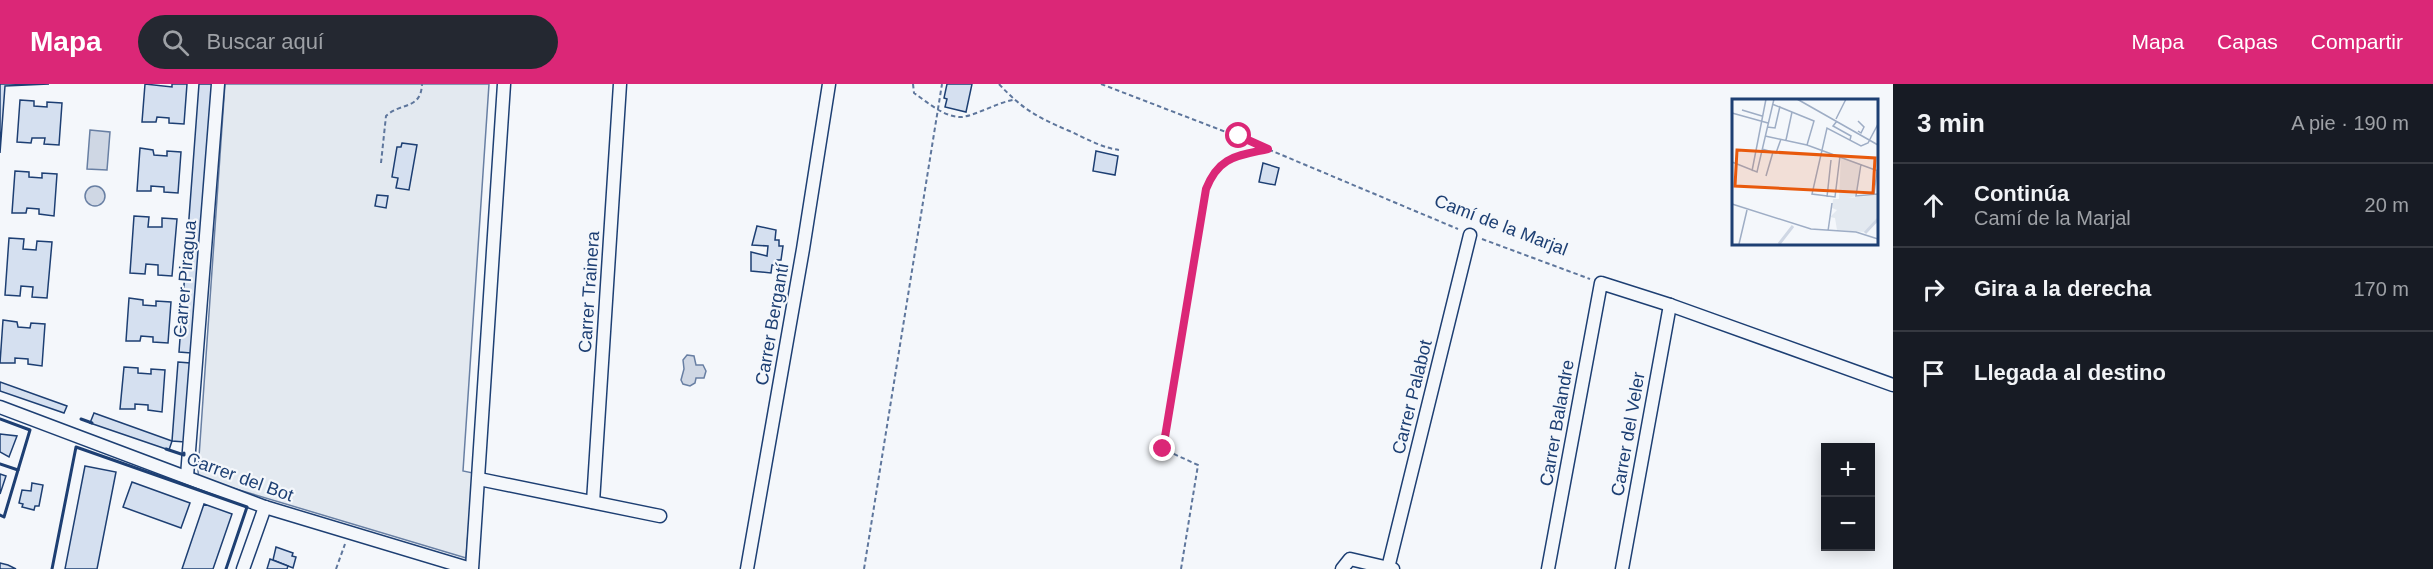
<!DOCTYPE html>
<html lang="es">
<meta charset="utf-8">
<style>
body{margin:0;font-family:Helvetica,sans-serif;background:#242831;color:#f1f3f6}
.controls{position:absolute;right:18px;bottom:18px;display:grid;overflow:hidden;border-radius:0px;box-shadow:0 3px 15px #0003}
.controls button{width:54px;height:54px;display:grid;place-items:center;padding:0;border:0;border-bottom:2px solid #363941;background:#171b24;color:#f1f3f6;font:30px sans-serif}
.stop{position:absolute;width:18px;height:18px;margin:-14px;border:4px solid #db2777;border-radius:50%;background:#fff}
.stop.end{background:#db2777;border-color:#fff;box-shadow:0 2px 6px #0008}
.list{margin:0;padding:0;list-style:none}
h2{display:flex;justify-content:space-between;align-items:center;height:78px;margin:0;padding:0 24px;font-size:26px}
h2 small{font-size:20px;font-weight:400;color:#9ea1a6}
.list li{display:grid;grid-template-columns:39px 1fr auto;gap:18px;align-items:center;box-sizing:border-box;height:84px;padding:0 24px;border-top:2px solid #363941}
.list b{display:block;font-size:22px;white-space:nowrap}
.list p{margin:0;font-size:20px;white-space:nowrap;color:#9ea1a6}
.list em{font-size:20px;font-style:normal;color:#9ea1a6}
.icon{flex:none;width:33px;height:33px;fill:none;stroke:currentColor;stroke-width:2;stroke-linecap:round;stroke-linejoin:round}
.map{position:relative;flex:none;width:1893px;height:485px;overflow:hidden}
header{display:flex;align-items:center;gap:36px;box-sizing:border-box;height:84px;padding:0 30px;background:#db2777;color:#fff}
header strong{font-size:28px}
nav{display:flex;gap:33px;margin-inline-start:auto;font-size:21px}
.search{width:420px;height:54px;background:#242831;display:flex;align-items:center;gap:15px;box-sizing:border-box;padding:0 21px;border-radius:33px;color:#9ea1a6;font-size:22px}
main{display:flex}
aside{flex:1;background:#171b24}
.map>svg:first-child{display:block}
.green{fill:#e3e9f0;stroke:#687fa3;stroke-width:1.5}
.water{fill:#cfd7e4;stroke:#687fa3;stroke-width:1.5}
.building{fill:#d5e0f0;stroke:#1d3f73;stroke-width:1.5}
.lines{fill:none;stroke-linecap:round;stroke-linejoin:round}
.street-casing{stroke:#1d3f73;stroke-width:15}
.path{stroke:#5e769c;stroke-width:2;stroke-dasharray:4.5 3;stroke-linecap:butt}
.street{stroke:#f4f7fb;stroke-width:12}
.wall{stroke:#1d3f73;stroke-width:3}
.route{stroke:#db2777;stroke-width:8}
.labels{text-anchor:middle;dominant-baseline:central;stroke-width:4.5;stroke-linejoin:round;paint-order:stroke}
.street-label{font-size:18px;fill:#1d3f73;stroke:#f4f7fb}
.inset-river{fill:none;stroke:#cfd7e4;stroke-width:3}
.inset-road{fill:none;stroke:#9eadc5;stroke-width:1.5}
.view{fill:#e8590c;fill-opacity:0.15;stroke:#e8590c;stroke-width:3}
.inset-edge{fill:none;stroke:#1d3f73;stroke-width:3}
</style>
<header>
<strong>Mapa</strong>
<div class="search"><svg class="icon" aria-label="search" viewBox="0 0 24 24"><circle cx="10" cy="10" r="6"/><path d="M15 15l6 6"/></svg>Buscar aquí</div>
<nav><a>Mapa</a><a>Capas</a><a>Compartir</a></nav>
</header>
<main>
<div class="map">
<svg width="1893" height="485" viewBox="0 0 1893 485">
<rect width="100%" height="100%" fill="#f4f7fb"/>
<path class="green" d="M 225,0 L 489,0 L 463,387 L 473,389 L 466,474 L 199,394 L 198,387 Z"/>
<g class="water">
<path d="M 90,46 L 110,48 L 107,86 L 87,85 Z"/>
<circle cx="95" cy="112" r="10"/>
<path d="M 687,271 L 694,272 L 696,281 L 703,281 L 706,287 L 704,294 L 696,294 L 695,299 L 690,302 L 683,300 L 681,296 L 684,285 L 683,276 Z"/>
</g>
<g class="building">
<path d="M 0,0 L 49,0 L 5,2 L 0,69 Z"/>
<path d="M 145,0 L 172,3 L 172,0 L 187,0 L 184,40 L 169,39 L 169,34 L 157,33 L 156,38 L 142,38 Z"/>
<path d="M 199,0 L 212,0 L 191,269 L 179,268 Z"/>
<path d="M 947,0 L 972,0 L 966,28 L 945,23 L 947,15 L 944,14 Z"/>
<path d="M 20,16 L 34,17 L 34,22 L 47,23 L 47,18 L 62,19 L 59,61 L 44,60 L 45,54 L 32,54 L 31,59 L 17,58 Z"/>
<path d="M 402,59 L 417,61 L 409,106 L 396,104 L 398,94 L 392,93 L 397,63 L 401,63 Z"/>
<path d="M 140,64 L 153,66 L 154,71 L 167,72 L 167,67 L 181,68 L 178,109 L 164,108 L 164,103 L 151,102 L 151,107 L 137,107 Z"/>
<path d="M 1096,67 L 1118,72 L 1115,91 L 1093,87 Z"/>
<path d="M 1263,79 L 1279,84 L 1275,101 L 1259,98 Z"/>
<path d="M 15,87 L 29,88 L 29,93 L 42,94 L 42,89 L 57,90 L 54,132 L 39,130 L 39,125 L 27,124 L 26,129 L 12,129 Z"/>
<path d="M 377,111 L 388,112 L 386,124 L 375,122 Z"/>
<path d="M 134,132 L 149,133 L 148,143 L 162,143 L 162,134 L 177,135 L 172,192 L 158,191 L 158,181 L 146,180 L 145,190 L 130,189 Z"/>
<path d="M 757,142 L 776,146 L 775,156 L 779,156 L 779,162 L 783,162 L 781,176 L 777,176 L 777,181 L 772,181 L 771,189 L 751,187 L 751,168 L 767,172 L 768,162 L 752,161 Z"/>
<path d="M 9,154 L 24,155 L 23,165 L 36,166 L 37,157 L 52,158 L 47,214 L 32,213 L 33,203 L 21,202 L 20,212 L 5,211 Z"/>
<path d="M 129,214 L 143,216 L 143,221 L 156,222 L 156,217 L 171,218 L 168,259 L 153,258 L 153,253 L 141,252 L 140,257 L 126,257 Z"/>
<path d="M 3,236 L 17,238 L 18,243 L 30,244 L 31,239 L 45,240 L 42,282 L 28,280 L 28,275 L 15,274 L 15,279 L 0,279 Z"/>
<path d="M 178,278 L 190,279 L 185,358 L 172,357 Z"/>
<path d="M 124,283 L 138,284 L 138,289 L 151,290 L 151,285 L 165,286 L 162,328 L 148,326 L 148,321 L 135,320 L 135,325 L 120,325 Z"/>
<path d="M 0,298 L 67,322 L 64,329 L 0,307 Z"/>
<path d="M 94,329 L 172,357 L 169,366 L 90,339 Z"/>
<path d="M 0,350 L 17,352 L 9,373 L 0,368 Z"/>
<path d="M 85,382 L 116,388 L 97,485 L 65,485 Z"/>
<path d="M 0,390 L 6,392 L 0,410 Z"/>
<path d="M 132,398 L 190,419 L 181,444 L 123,423 Z"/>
<path d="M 32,399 L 43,401 L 39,422 L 35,422 L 34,426 L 22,423 L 23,420 L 19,419 L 22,406 L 31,407 Z"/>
<path d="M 204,420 L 232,430 L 213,485 L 182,485 Z"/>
<path d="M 276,463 L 293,469 L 292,472 L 296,473 L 293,484 L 273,476 Z"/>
<path d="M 270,475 L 288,482 L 287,485 L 267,485 Z"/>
<path d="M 0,479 L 8,481 L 16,485 L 0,485 Z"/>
</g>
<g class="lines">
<g class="street-casing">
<g id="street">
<path d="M 0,323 L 265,423 L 471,485"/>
<path d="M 187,392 L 218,0"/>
<path d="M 479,395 L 660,432"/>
<path d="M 593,418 L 620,0"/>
<path d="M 1388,484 L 1470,151"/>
<path d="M 243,485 L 265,423"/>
<path d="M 472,485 L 504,0"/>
<path d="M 747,485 L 803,165 L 829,0"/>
<path d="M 1342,485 L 1350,475 L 1393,485"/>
<path d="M 1548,485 L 1601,199 L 1670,221 L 1893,301"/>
<path d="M 1622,485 L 1670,221"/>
</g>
</g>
<g class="path">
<path d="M 913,0 L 914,9 C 927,18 945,34 962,33 C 977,31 996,19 1013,16"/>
<path d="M 999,0 C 1022,25 1037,33 1067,46 C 1086,54 1099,63 1119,66"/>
<path d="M 1101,0 L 1239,53 L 1458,145"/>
<path d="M 381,79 L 386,32 C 401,18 421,26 422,0"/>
<path d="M 1482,155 L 1590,195"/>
<path d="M 336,485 L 345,460"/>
<path d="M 864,485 L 942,0"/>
<path d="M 1181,485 L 1198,381 L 1163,365 L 1206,105 C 1219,72 1237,72 1268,65"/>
</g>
<use href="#street" class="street"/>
<g class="wall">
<path d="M 0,335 L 30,346 L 18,386 L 0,380"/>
<path d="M 81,335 L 92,339"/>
<path d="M 166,365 L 184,371 L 184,369"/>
<path d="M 0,431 L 4,433 L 18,386"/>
<path d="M 52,485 L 76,363 L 247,423 L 226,485"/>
</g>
</g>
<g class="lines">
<path class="route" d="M 1163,365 L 1206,105 C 1219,72 1237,72 1268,65 L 1239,52"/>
</g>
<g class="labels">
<g class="street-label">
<text transform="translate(1501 141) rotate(21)">Camí de la Marjal</text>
<text transform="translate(185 195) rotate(-85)">Carrer Piragua</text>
<text transform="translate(589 208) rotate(-86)">Carrer Trainera</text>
<text transform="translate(772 240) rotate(-80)">Carrer Bergantí</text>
<text transform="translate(1412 313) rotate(-76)">Carrer Palabot</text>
<text transform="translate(1557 339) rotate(-80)">Carrer Balandre</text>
<text transform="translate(1628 350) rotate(-80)">Carrer del Veler</text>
<text transform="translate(240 393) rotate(20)">Carrer del Bot</text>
</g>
</g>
<g transform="translate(1732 15)">
<rect width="146" height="146" fill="#f4f7fb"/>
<path d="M 109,58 L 128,65 L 124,97 L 116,99 L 145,96 L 145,119 L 133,133 L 105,131 L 103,119 L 98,118 L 105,111 L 100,109 L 101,100 L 107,100 Z" fill="#e3e9f0"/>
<path class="inset-river" d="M 133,134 L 146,120M 47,145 L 61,127"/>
<path class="inset-road" d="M 65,0 L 146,46M 40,5 L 82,22 L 75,46M 10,11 L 30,17M 0,14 L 36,24M 104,20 L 114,0M 105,22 L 101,27 L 119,37 L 118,41M 35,28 L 43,29 L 48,7M 126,32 L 129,34 L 132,28 L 126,22M 33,37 L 75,46 L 146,72M 54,41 L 60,13M 30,50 L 44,54 L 49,40M 108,57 L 103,98 L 80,95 L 95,29 L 129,47 L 136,44 L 146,25M 0,63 L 25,73 L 42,0M 129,65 L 124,97 L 146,95M 20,72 L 34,0M 34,77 L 41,53M 142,95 L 145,72M 95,98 L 99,61M 0,105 L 79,130 L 124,133 L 146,140M 96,132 L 100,104M 7,145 L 15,111"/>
<path class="view" d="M 5,51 L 143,59 L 141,94 L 3,87 Z"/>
<rect width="146" height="146" class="inset-edge"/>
</g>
</svg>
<div class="controls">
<button>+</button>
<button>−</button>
</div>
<div class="stop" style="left:1239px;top:52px"></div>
<div class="stop end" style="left:1163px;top:365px"></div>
</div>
<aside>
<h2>3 min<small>A pie · 190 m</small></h2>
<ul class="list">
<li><svg class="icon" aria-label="ahead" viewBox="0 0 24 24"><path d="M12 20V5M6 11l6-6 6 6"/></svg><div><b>Continúa</b><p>Camí de la Marjal</p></div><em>20 m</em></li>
<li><svg class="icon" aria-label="right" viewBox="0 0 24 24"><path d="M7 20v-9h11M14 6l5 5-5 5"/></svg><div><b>Gira a la derecha</b></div><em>170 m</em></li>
<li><svg class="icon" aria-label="arrive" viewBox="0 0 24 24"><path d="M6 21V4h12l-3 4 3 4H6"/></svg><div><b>Llegada al destino</b></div></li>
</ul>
</aside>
</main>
